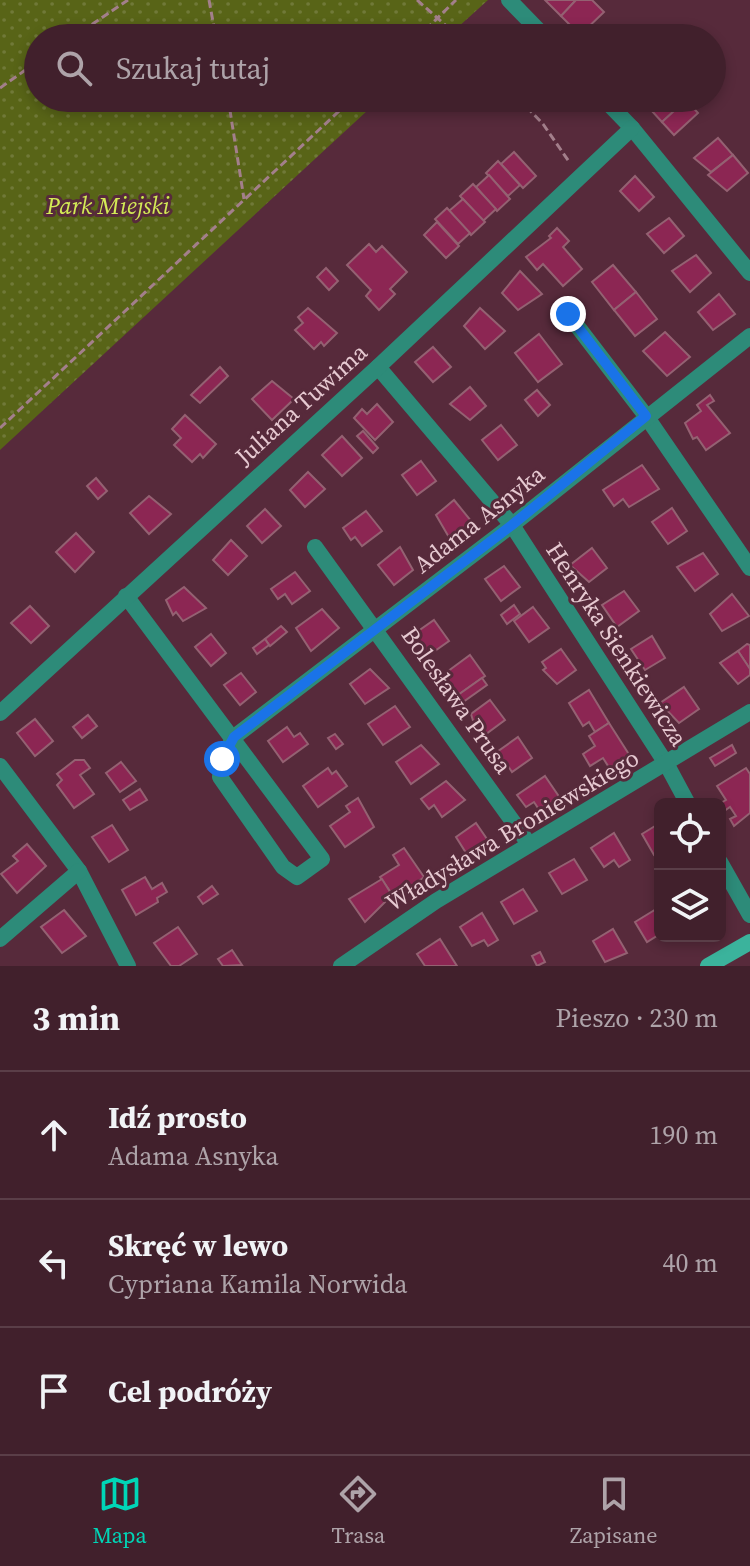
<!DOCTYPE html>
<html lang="pl">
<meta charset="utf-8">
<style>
body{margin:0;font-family:"Source Serif 4",serif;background:#482834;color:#f1f3f6}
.controls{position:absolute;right:24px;bottom:24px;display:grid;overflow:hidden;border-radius:12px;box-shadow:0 4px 12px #0003}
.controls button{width:72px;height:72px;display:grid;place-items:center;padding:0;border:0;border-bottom:2px solid #5a3e48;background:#41202c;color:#f1f3f6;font:40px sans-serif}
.stop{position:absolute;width:24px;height:24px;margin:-18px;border:6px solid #1a73e8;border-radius:50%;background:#fff}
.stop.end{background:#1a73e8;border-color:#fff;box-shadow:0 2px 8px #0008}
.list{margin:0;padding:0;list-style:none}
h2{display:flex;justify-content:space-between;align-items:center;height:104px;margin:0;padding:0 32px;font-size:34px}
h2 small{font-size:26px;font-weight:400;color:#aea3a9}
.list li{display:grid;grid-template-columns:52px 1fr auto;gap:24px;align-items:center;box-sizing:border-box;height:128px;padding:0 32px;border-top:2px solid #5a3e48}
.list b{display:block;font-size:30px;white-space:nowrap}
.list p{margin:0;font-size:26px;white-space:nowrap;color:#aea3a9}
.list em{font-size:26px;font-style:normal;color:#aea3a9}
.icon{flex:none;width:44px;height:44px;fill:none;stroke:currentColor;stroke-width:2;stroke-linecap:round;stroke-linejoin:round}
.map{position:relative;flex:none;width:750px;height:966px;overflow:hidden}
.search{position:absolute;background:#41202c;box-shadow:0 4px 12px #0003;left:24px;right:24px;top:24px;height:88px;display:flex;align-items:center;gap:20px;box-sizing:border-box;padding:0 28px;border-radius:44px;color:#aea3a9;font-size:30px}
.sheet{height:488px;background:#41202c}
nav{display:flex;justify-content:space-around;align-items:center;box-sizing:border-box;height:112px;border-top:2px solid #5a3e48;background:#41202c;font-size:22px;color:#aea3a9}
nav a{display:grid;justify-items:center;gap:4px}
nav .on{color:#00d5b7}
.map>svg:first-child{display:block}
.green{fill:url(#green-dots)}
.building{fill:#8c2653;stroke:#946172;stroke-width:2}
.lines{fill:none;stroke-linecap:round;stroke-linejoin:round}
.path{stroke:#a37f8b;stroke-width:3;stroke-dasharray:8 4;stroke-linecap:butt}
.street{stroke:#2d8b79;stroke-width:16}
.secondary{stroke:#3bb39c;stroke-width:16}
.route{stroke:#1a73e8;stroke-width:10}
.labels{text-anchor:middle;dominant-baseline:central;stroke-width:6;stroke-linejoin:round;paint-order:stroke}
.park-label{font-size:24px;font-style:italic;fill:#d3eb56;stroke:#572a3b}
.street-label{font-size:24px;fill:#e6c9d1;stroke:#572a3b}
</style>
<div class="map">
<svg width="750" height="966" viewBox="0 0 750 966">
<defs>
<pattern id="green-dots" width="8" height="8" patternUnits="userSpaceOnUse" patternTransform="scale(2)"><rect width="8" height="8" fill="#586417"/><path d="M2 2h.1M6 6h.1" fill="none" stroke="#707938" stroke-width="1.8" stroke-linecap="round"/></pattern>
</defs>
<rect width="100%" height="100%" fill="#572a3b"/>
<path class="green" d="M 0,0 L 488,0 L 446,38 L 38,38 L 38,98 L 381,98 L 0,450 Z"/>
<g class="building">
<path d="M 545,0 L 576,0 L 561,16 Z"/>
<path d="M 576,0 L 592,0 L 604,12 L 580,35 L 561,16 Z"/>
<path d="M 663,98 L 686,100 L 662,122 L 651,110 Z"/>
<path d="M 686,100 L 698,113 L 674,135 L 662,122 Z"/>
<path d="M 718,138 L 733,155 L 711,172 L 694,158 Z"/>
<path d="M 514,152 L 536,176 L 523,188 L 501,164 Z"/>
<path d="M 733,155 L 748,173 L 727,191 L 708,175 Z"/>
<path d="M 498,161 L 520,185 L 508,196 L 486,173 Z"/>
<path d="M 489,175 L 510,199 L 497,211 L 476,187 Z"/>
<path d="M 635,176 L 654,197 L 639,211 L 620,191 Z"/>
<path d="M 473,184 L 496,209 L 483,221 L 460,196 Z"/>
<path d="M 463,199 L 485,222 L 471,235 L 449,211 Z"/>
<path d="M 447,208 L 470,233 L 458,244 L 435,219 Z"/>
<path d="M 669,218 L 684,236 L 664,253 L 647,234 Z"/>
<path d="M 437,222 L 459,246 L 446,258 L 424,235 Z"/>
<path d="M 557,228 L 569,241 L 563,247 L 582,269 L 563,286 L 543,264 L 537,270 L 526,257 L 551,238 L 549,236 Z"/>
<path d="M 369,244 L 376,252 L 382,246 L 407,272 L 390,289 L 395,294 L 379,310 L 366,296 L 371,290 L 347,265 Z"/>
<path d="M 696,255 L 711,273 L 690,292 L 672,271 Z"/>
<path d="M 613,265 L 636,292 L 614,310 L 592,282 Z"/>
<path d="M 326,268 L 338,281 L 329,290 L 317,277 Z"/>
<path d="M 520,271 L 542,294 L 518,310 L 502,293 Z"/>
<path d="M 636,292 L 657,319 L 635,336 L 614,310 Z"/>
<path d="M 719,294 L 735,314 L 713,330 L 698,312 Z"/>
<path d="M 308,308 L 337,333 L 324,346 L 321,342 L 314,349 L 295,330 L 303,323 L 298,317 Z"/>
<path d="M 480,308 L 505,331 L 485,349 L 464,326 Z"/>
<path d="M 665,332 L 690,357 L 667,376 L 643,351 Z"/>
<path d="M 539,334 L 562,364 L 538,382 L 515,353 Z"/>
<path d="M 433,347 L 451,367 L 433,382 L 415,362 Z"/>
<path d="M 220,367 L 228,376 L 200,403 L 191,395 Z"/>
<path d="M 272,381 L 294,399 L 272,420 L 252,399 Z"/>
<path d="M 470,387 L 486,406 L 470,420 L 450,404 Z"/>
<path d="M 537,390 L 550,405 L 538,416 L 525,400 Z"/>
<path d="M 710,395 L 714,401 L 707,405 L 730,433 L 706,450 L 697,437 L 693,439 L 685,423 L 701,411 L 697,405 Z"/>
<path d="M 377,404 L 393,422 L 375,440 L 354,418 L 362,409 L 367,414 Z"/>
<path d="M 185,415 L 216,444 L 203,458 L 200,454 L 192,462 L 174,445 L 181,438 L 172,429 Z"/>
<path d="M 501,425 L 517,445 L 498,460 L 482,440 Z"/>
<path d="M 363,431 L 378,448 L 373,453 L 357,436 Z"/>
<path d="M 342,436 L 362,458 L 342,476 L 322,455 Z"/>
<path d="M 421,461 L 436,481 L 417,495 L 402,475 Z"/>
<path d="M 642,465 L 659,489 L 629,507 L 623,499 L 614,506 L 603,490 Z"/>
<path d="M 308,472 L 325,489 L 305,507 L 290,490 Z"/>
<path d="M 96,478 L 107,491 L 98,499 L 87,486 Z"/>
<path d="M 149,496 L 171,514 L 149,534 L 130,513 Z"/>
<path d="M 454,500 L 472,522 L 450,539 L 436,515 Z"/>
<path d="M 672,508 L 687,531 L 668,544 L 652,522 Z"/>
<path d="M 265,509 L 281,526 L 262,543 L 247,526 Z"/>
<path d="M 366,511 L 382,531 L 362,546 L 355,537 L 351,540 L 343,528 Z"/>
<path d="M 76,533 L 94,552 L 75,572 L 56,552 Z"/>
<path d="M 231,540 L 247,556 L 228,575 L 213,560 Z"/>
<path d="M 400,547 L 413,570 L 394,585 L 378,565 Z"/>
<path d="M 592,548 L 607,568 L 589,582 L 570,565 Z"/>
<path d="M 703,553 L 718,574 L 695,591 L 677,567 Z"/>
<path d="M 504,566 L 520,587 L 501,601 L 485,579 Z"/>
<path d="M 295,572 L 310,591 L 292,604 L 285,594 L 278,599 L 271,589 Z"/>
<path d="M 184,587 L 206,608 L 183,621 L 176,612 L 173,615 L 166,600 Z"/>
<path d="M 624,591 L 639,611 L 617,627 L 602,605 Z"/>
<path d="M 732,594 L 749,616 L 722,631 L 710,614 Z"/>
<path d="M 514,605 L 520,614 L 507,624 L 501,615 Z"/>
<path d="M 30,606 L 49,626 L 31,643 L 11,623 Z"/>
<path d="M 533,607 L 549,628 L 529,642 L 514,621 Z"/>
<path d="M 322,609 L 339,628 L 311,651 L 296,628 Z"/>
<path d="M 434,620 L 449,641 L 429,655 L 414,634 Z"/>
<path d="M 281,626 L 287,632 L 270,646 L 265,639 Z"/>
<path d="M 211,634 L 226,653 L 211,666 L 195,647 Z"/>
<path d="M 652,636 L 665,658 L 645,670 L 631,649 Z"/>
<path d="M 265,639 L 269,645 L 257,654 L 253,648 Z"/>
<path d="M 747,644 L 750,645 L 750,669 L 738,651 Z"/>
<path d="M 561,649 L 576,670 L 557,684 L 543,670 L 546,668 L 542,662 Z"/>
<path d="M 738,651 L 750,669 L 750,675 L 738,684 L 720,663 Z"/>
<path d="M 470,655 L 485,676 L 458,695 L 440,677 Z"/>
<path d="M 370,669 L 389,688 L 365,704 L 350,684 Z"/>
<path d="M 241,673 L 256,692 L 240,705 L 224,685 Z"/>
<path d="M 482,678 L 487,685 L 463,702 L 458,695 Z"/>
<path d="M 684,687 L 699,709 L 679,723 L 660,703 Z"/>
<path d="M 589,690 L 609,723 L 595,732 L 589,722 L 583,726 L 569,703 Z"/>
<path d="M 490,700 L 505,720 L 486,734 L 479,724 L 475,727 L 471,714 Z"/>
<path d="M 395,706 L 410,727 L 383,745 L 368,724 Z"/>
<path d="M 88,715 L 97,726 L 82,738 L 73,727 Z"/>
<path d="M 35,719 L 53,741 L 35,756 L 17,733 Z"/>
<path d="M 609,723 L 630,756 L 610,769 L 603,758 L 590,766 L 583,754 L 595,746 L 589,736 Z"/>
<path d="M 287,727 L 294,737 L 300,733 L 308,744 L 283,762 L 268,741 Z"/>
<path d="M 335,734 L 343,744 L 336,749 L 328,738 Z"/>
<path d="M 518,737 L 532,758 L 512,772 L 506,763 L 502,766 L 494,754 Z"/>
<path d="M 421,745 L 439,764 L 411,784 L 396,762 Z"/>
<path d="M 732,745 L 736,753 L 715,766 L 710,758 Z"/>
<path d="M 75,760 L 84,760 L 90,768 L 80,775 L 94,794 L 74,808 L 57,785 L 62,780 L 57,774 Z"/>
<path d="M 121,762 L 136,781 L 120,792 L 106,773 Z"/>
<path d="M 328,768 L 332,774 L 336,771 L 347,786 L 318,807 L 303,786 Z"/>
<path d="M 746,768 L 750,774 L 750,813 L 734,826 L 730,819 L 736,816 L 730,807 L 720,814 L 719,804 L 726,800 L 717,786 Z"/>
<path d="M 545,776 L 560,798 L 540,811 L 534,802 L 526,807 L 517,795 Z"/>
<path d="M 446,781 L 465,800 L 442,817 L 434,805 L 429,809 L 421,799 Z"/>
<path d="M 140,789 L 147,800 L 130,810 L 123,800 Z"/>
<path d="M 358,798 L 374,827 L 345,847 L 330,826 L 350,812 L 346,806 Z"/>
<path d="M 476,823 L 489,842 L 468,856 L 456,837 Z"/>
<path d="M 660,823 L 660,852 L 654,855 L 642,834 Z"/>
<path d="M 112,825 L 128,850 L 109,862 L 92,837 Z"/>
<path d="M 614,833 L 630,860 L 619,867 L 614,860 L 604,867 L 591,848 Z"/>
<path d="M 27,844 L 46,866 L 17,893 L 1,874 L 18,861 L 13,856 Z"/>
<path d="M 404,848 L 424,877 L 404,893 L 401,888 L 392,894 L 380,877 L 399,865 L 393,855 Z"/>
<path d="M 574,859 L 587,880 L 562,894 L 549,873 Z"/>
<path d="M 145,877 L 152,889 L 162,883 L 167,892 L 157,898 L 158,902 L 136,915 L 122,890 Z"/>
<path d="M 382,879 L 392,895 L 365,922 L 349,899 Z"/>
<path d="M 212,886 L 218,894 L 203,904 L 198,897 Z"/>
<path d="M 523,889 L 537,911 L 514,924 L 501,902 Z"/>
<path d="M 658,908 L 660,934 L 647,942 L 635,922 Z"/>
<path d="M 64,910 L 86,936 L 62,953 L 41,927 Z"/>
<path d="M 482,913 L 498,940 L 488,946 L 484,940 L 472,946 L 460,927 Z"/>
<path d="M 178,927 L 197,954 L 179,966 L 171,966 L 154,943 Z"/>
<path d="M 613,929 L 627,953 L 605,962 L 593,941 Z"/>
<path d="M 440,939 L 457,966 L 425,966 L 417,954 Z"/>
<path d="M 232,950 L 242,965 L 223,966 L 218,959 Z"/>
<path d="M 540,952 L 545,962 L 537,966 L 532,956 Z"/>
</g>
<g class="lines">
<g class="path">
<path d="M 209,0 L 216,38"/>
<path d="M 417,0 L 460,38"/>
<path d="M 72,38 L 128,0"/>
<path d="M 417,38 L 456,0"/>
<path d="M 0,88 L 38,61"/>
<path d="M 228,98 L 244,199"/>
<path d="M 518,98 L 543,124 L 570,163"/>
<path d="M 0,428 L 353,98"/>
</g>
<g class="street">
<path d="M 509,0 L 546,38"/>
<path d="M 603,98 L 632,128 L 750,273"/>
<path d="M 568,314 L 646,416 L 750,568"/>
<path d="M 378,367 L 512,525 L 667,765 L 688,804"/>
<path d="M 315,547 L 529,844"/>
<path d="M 126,596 L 322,859 L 297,877 L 283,867 L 220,777 L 222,759 L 234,737 L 512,525 L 750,336"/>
<path d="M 0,713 L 378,367 L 632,128"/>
<path d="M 0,766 L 79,871 L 128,966"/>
<path d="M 720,862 L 750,915"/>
<path d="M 0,939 L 79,871"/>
<path d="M 341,966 L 436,901 L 750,712"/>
</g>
<path class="secondary" d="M 708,966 L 750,942"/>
</g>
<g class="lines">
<path class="route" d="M 222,759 L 234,737 L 512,525 L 646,416 L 568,314"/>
</g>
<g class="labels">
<g class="park-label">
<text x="108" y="205">Park Miejski</text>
</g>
<g class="street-label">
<text transform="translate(301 404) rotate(-42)">Juliana Tuwima</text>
<text transform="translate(479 519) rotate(-38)">Adama Asnyka</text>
<text transform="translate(617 644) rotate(57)">Henryka Sienkiewicza</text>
<text transform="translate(457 700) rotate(55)">Bolesława Prusa</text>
<text transform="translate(512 830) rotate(-31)">Władysława Broniewskiego</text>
</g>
</g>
</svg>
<div class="controls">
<button><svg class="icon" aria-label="locate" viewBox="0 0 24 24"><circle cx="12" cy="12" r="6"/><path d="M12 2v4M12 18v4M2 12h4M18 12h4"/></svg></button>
<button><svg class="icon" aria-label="layers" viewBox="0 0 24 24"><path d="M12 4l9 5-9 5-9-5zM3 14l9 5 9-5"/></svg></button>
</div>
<div class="stop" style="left:222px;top:759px"></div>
<div class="stop end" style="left:568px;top:314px"></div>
<div class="search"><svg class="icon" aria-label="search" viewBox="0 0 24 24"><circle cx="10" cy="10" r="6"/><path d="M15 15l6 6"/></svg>Szukaj tutaj</div>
</div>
<section class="sheet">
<h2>3 min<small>Pieszo · 230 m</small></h2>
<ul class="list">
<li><svg class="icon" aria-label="ahead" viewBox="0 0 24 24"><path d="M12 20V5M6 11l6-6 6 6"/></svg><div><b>Idź prosto</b><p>Adama Asnyka</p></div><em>190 m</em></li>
<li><svg class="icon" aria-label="left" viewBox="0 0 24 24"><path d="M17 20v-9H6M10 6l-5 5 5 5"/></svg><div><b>Skręć w lewo</b><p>Cypriana Kamila Norwida</p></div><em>40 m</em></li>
<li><svg class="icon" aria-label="arrive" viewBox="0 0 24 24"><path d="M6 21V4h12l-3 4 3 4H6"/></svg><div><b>Cel podróży</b></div></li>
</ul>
</section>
<nav>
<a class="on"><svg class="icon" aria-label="map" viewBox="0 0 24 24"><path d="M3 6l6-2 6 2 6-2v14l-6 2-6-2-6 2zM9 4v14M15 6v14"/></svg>Mapa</a>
<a><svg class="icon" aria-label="directions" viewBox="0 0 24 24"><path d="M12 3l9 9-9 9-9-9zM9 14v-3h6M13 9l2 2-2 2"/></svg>Trasa</a>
<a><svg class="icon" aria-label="saved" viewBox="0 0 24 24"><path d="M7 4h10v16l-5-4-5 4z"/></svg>Zapisane</a>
</nav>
